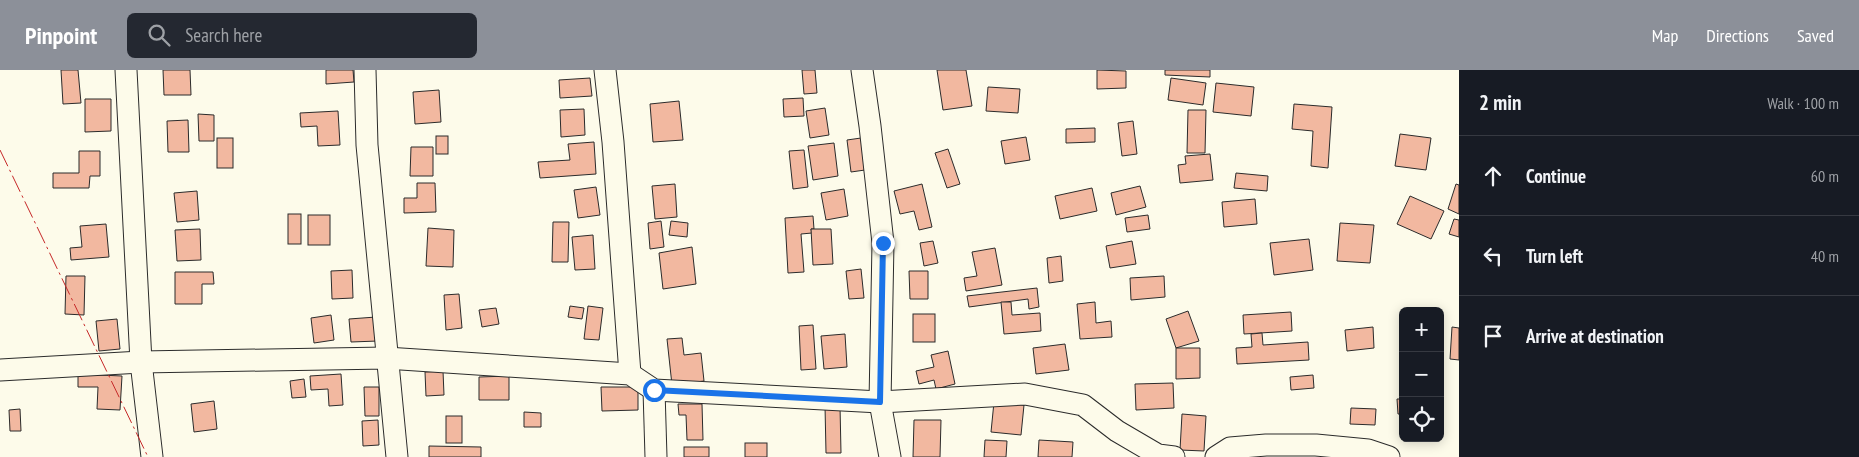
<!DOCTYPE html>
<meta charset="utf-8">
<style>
body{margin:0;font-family:"PT Sans Narrow",sans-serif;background:#242831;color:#f1f3f6}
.controls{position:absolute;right:15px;bottom:15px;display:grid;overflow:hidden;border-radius:8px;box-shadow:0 2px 12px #0003}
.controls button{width:45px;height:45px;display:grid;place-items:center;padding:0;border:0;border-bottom:1px solid #363941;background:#171b24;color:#f1f3f6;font:25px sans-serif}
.stop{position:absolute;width:15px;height:15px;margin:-11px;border:4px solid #1a73e8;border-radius:50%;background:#fff}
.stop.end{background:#1a73e8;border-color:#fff;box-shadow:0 1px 5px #0008}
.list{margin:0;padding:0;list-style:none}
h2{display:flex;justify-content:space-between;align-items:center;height:65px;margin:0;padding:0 20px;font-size:21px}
h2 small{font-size:16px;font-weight:400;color:#9ea1a6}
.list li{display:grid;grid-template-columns:32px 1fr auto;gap:15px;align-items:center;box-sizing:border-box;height:80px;padding:0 20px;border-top:1px solid #363941}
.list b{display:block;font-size:19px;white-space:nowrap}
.list em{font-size:16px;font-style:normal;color:#9ea1a6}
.icon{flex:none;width:28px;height:28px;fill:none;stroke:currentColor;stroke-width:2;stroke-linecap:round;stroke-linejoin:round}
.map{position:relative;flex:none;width:1459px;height:387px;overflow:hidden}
header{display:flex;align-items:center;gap:30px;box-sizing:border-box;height:70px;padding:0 25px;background:#8c9099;color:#fff}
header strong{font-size:24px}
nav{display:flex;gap:28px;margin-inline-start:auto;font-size:18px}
.search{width:350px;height:45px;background:#242831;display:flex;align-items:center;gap:12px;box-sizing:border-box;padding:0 18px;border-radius:8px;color:#9ea1a6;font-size:19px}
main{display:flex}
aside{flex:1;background:#171b24}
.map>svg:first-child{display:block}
.building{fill:#f2b8a0;stroke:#2b2b2b}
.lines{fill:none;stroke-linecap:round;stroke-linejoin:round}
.minor-casing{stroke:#2b2b2b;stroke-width:23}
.minor{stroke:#fdfbea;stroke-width:21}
.power{stroke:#c62828;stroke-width:1;stroke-dasharray:18 4 2.5 4;stroke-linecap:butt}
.route{stroke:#1a73e8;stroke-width:6}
</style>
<header>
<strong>Pinpoint</strong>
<div class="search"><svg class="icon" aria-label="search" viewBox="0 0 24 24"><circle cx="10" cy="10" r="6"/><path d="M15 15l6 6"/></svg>Search here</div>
<nav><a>Map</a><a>Directions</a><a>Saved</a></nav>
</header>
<main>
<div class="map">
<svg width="1459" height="387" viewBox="0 0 1459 387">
<rect width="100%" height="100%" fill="#fdfbea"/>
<g class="building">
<path d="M 61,0 L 78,0 L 81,33 L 63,34 Z"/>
<path d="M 163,0 L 190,0 L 191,25 L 164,25 Z"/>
<path d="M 326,0 L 353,0 L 354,12 L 326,14 Z"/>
<path d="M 802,0 L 815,0 L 817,23 L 804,24 Z"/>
<path d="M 937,0 L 966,0 L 972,36 L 943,40 Z"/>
<path d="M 1097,0 L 1126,1 L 1126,18 L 1097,19 Z"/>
<path d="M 1165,0 L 1210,0 L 1210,7 L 1165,5 Z"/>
<path d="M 590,8 L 592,26 L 560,28 L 559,10 Z"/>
<path d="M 1171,8 L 1206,13 L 1203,35 L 1168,30 Z"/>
<path d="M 1216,13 L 1254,17 L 1251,46 L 1213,42 Z"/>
<path d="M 988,17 L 1020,19 L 1018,43 L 986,41 Z"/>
<path d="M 439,20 L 441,52 L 415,54 L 413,22 Z"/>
<path d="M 803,28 L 804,46 L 784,47 L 783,29 Z"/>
<path d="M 85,29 L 111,29 L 111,61 L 85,62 Z"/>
<path d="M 679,31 L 683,70 L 653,72 L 650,34 Z"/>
<path d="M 1294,34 L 1332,37 L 1328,98 L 1311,96 L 1313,61 L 1292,59 Z"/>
<path d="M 825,38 L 829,65 L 810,68 L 806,41 Z"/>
<path d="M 584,39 L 585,65 L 561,67 L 560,40 Z"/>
<path d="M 1188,40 L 1206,40 L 1205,83 L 1187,83 Z"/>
<path d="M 338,41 L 340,75 L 318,76 L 317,56 L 301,57 L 300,43 Z"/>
<path d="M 198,44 L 214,45 L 214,71 L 199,71 Z"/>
<path d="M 188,50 L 189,82 L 168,82 L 167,51 Z"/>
<path d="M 1133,51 L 1137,84 L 1122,86 L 1118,53 Z"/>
<path d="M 1095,58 L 1095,72 L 1066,73 L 1066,59 Z"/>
<path d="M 1400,64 L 1431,68 L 1426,100 L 1395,96 Z"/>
<rect x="436" y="66" width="12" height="18"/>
<path d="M 1026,67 L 1030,90 L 1005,94 L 1001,71 Z"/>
<rect x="217" y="68" width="16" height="30"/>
<path d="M 861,68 L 865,100 L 851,102 L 847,70 Z"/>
<path d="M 594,72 L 596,104 L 540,108 L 538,92 L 570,90 L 568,74 Z"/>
<path d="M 834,73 L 838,106 L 813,110 L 808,76 Z"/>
<path d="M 411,77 L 433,77 L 433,106 L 410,106 Z"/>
<path d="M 948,79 L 960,114 L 947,118 L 935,83 Z"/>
<path d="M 804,80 L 808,117 L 793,119 L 789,81 Z"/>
<path d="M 79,81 L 100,81 L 100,106 L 90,106 L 89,118 L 53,118 L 53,103 L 79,103 Z"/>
<path d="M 1210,84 L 1213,110 L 1180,113 L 1178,95 L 1186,94 L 1185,86 Z"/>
<path d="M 1236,103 L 1268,106 L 1267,121 L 1234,118 Z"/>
<path d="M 417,113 L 435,113 L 436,142 L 404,143 L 404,128 L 417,128 Z"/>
<path d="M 675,114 L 677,147 L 655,149 L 652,116 Z"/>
<path d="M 922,114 L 932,157 L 919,160 L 914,141 L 900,144 L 894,121 Z"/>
<path d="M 1456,114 L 1459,115 L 1459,144 L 1448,139 Z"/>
<path d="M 1140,116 L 1146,137 L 1116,145 L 1111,123 Z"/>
<path d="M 596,117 L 600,145 L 578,148 L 574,120 Z"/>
<path d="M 1092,118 L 1097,141 L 1060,149 L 1055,126 Z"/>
<path d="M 844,119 L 848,146 L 826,150 L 821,123 Z"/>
<path d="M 197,121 L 199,150 L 177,152 L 174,123 Z"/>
<path d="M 1410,126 L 1444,141 L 1431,169 L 1397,154 Z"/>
<path d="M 1255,129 L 1257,154 L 1224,157 L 1222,132 Z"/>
<rect x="288" y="144" width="13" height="30"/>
<rect x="308" y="145" width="22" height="30"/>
<path d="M 1148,145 L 1150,159 L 1127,162 L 1125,148 Z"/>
<path d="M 813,146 L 814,159 L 811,159 L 812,163 L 801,164 L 804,202 L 788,203 L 785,148 Z"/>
<path d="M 1454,149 L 1459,150 L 1459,167 L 1449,164 Z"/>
<path d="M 661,151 L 664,177 L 650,179 L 648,153 Z"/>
<path d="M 671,151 L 688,153 L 687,167 L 669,165 Z"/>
<path d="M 553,152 L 569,152 L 568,192 L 552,192 Z"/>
<path d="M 1340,153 L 1374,155 L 1370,193 L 1337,191 Z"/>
<path d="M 106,154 L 109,187 L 71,190 L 70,178 L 82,177 L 80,156 Z"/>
<path d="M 428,158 L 454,160 L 453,197 L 426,196 Z"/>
<path d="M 200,159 L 201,190 L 177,191 L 175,160 Z"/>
<path d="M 811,159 L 831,159 L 833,194 L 813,195 Z"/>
<path d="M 593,165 L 595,199 L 575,200 L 572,167 Z"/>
<path d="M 1309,169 L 1313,200 L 1274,205 L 1270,173 Z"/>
<path d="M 933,171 L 938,193 L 924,196 L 920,173 Z"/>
<path d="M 1132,171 L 1136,194 L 1110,198 L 1106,176 Z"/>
<path d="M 692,177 L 696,214 L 663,219 L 659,183 Z"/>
<path d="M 995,178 L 1002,215 L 966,221 L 964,208 L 977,206 L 972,182 Z"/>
<path d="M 1061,186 L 1063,211 L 1049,213 L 1047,188 Z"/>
<path d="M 861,199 L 864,228 L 849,229 L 846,201 Z"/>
<path d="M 352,200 L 353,228 L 332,229 L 331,201 Z"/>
<path d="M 909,201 L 928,201 L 928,229 L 910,229 Z"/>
<path d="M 175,202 L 213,202 L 214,214 L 202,214 L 202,234 L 175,234 Z"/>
<path d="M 66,206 L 85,206 L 84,245 L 65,244 Z"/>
<path d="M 1164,206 L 1165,227 L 1131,230 L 1130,208 Z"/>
<path d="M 1037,218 L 1039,237 L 1029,239 L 1028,229 L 969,237 L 967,226 Z"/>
<path d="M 459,224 L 462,258 L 446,260 L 444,225 Z"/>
<path d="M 1001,232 L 1011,232 L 1012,245 L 1040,243 L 1041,261 L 1004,264 Z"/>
<path d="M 1095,232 L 1096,253 L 1111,251 L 1112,267 L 1080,269 L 1077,234 Z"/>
<path d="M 570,236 L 584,238 L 582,249 L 568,247 Z"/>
<path d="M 588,236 L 603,238 L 599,270 L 584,269 Z"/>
<path d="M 496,238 L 499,254 L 482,257 L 479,240 Z"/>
<path d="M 1188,241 L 1199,271 L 1176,278 L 1166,249 Z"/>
<path d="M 1291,242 L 1292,261 L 1244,264 L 1243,245 Z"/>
<rect x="913" y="244" width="22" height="28"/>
<path d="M 331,245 L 334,270 L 314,273 L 311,248 Z"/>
<path d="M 376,247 L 378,271 L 351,272 L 349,249 Z"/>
<path d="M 117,249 L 120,279 L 99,281 L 96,251 Z"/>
<path d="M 813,255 L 816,299 L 801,300 L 799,256 Z"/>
<path d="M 1373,257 L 1374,278 L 1347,281 L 1345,260 Z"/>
<path d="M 1452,257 L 1459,258 L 1459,290 L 1450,289 Z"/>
<path d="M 1262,263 L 1263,275 L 1308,272 L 1309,290 L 1237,294 L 1236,278 L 1252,277 L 1251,264 Z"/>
<path d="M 845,264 L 847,297 L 824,299 L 821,266 Z"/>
<path d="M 682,268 L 684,285 L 701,283 L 704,311 L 672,315 L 667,269 Z"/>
<path d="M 1065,274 L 1069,300 L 1036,304 L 1033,278 Z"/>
<path d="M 1176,278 L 1200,278 L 1200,308 L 1176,309 Z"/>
<path d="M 948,281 L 955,314 L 936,319 L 934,310 L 919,314 L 916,301 L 934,297 L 931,285 Z"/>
<path d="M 443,301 L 444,325 L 426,326 L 425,302 Z"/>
<path d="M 78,304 L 122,306 L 120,340 L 97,339 L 98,317 L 78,317 Z"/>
<path d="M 341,304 L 343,335 L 329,336 L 328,319 L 311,320 L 310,306 Z"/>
<path d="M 1313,305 L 1314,318 L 1291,320 L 1290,307 Z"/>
<path d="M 509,306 L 509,330 L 479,330 L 479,307 Z"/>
<path d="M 304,309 L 306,327 L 292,328 L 290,311 Z"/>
<path d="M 1173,313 L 1174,338 L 1136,340 L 1135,314 Z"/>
<path d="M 364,317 L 379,317 L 379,346 L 365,346 Z"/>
<path d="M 601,317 L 638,317 L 638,340 L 602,341 Z"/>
<path d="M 1397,329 L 1403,329 L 1403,344 L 1398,344 Z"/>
<path d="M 214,331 L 217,359 L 194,362 L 191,334 Z"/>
<path d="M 994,332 L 1024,335 L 1021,365 L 991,362 Z"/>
<path d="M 678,334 L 702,334 L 703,370 L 687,370 L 686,345 L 679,345 Z"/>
<path d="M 825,336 L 840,336 L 841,383 L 826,383 Z"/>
<path d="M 1351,338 L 1376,339 L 1375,355 L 1350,354 Z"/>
<path d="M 20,339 L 21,361 L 10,361 L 9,340 Z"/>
<path d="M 524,342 L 541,343 L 541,357 L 524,357 Z"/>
<path d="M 1182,344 L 1206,346 L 1204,381 L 1180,380 Z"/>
<rect x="446" y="346" width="16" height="27"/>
<path d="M 378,350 L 379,375 L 363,376 L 362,351 Z"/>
<path d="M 914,350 L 941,350 L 940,387 L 913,387 Z"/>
<path d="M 985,370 L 1007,371 L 1006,387 L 984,387 Z"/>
<path d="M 1039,370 L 1073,372 L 1072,387 L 1038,387 Z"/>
<rect x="745" y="373" width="22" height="14"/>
<path d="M 429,376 L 481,377 L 481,387 L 429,387 Z"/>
<rect x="684" y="377" width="25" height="10"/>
</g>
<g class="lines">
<g class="minor-casing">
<g id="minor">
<path d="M 126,0 L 141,292 L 152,387"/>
<path d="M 365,0 L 367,75 L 397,387"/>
<path d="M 605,0 L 613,72 L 630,304"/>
<path d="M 862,0 L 870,56 L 883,173 L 880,332 L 890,387"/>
<path d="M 0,300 L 141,292 L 386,288 L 630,304 L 654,320 L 880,332 L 1025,324 L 1083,335 L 1117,361 L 1158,385 L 1174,387"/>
<path d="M 654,320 L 656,387"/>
<path d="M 1216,387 L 1230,378 L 1266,375 L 1316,375 L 1368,380 L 1389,387"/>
</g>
</g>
<use href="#minor" class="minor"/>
<path class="power" d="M 0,80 L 148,387"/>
</g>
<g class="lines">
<path class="route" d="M 654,320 L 880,332 L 883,173"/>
</g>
</svg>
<div class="controls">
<button>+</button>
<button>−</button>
<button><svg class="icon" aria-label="locate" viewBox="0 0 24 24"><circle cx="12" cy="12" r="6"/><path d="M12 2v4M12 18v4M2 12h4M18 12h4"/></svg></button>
</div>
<div class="stop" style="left:654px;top:320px"></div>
<div class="stop end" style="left:883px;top:173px"></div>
</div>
<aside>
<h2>2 min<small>Walk · 100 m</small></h2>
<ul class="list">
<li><svg class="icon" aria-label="ahead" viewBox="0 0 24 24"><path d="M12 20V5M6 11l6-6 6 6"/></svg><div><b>Continue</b></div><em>60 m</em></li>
<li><svg class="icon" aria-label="left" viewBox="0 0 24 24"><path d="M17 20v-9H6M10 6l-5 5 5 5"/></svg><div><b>Turn left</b></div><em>40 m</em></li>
<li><svg class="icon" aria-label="arrive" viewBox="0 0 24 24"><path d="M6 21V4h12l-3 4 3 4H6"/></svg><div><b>Arrive at destination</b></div></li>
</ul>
</aside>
</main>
